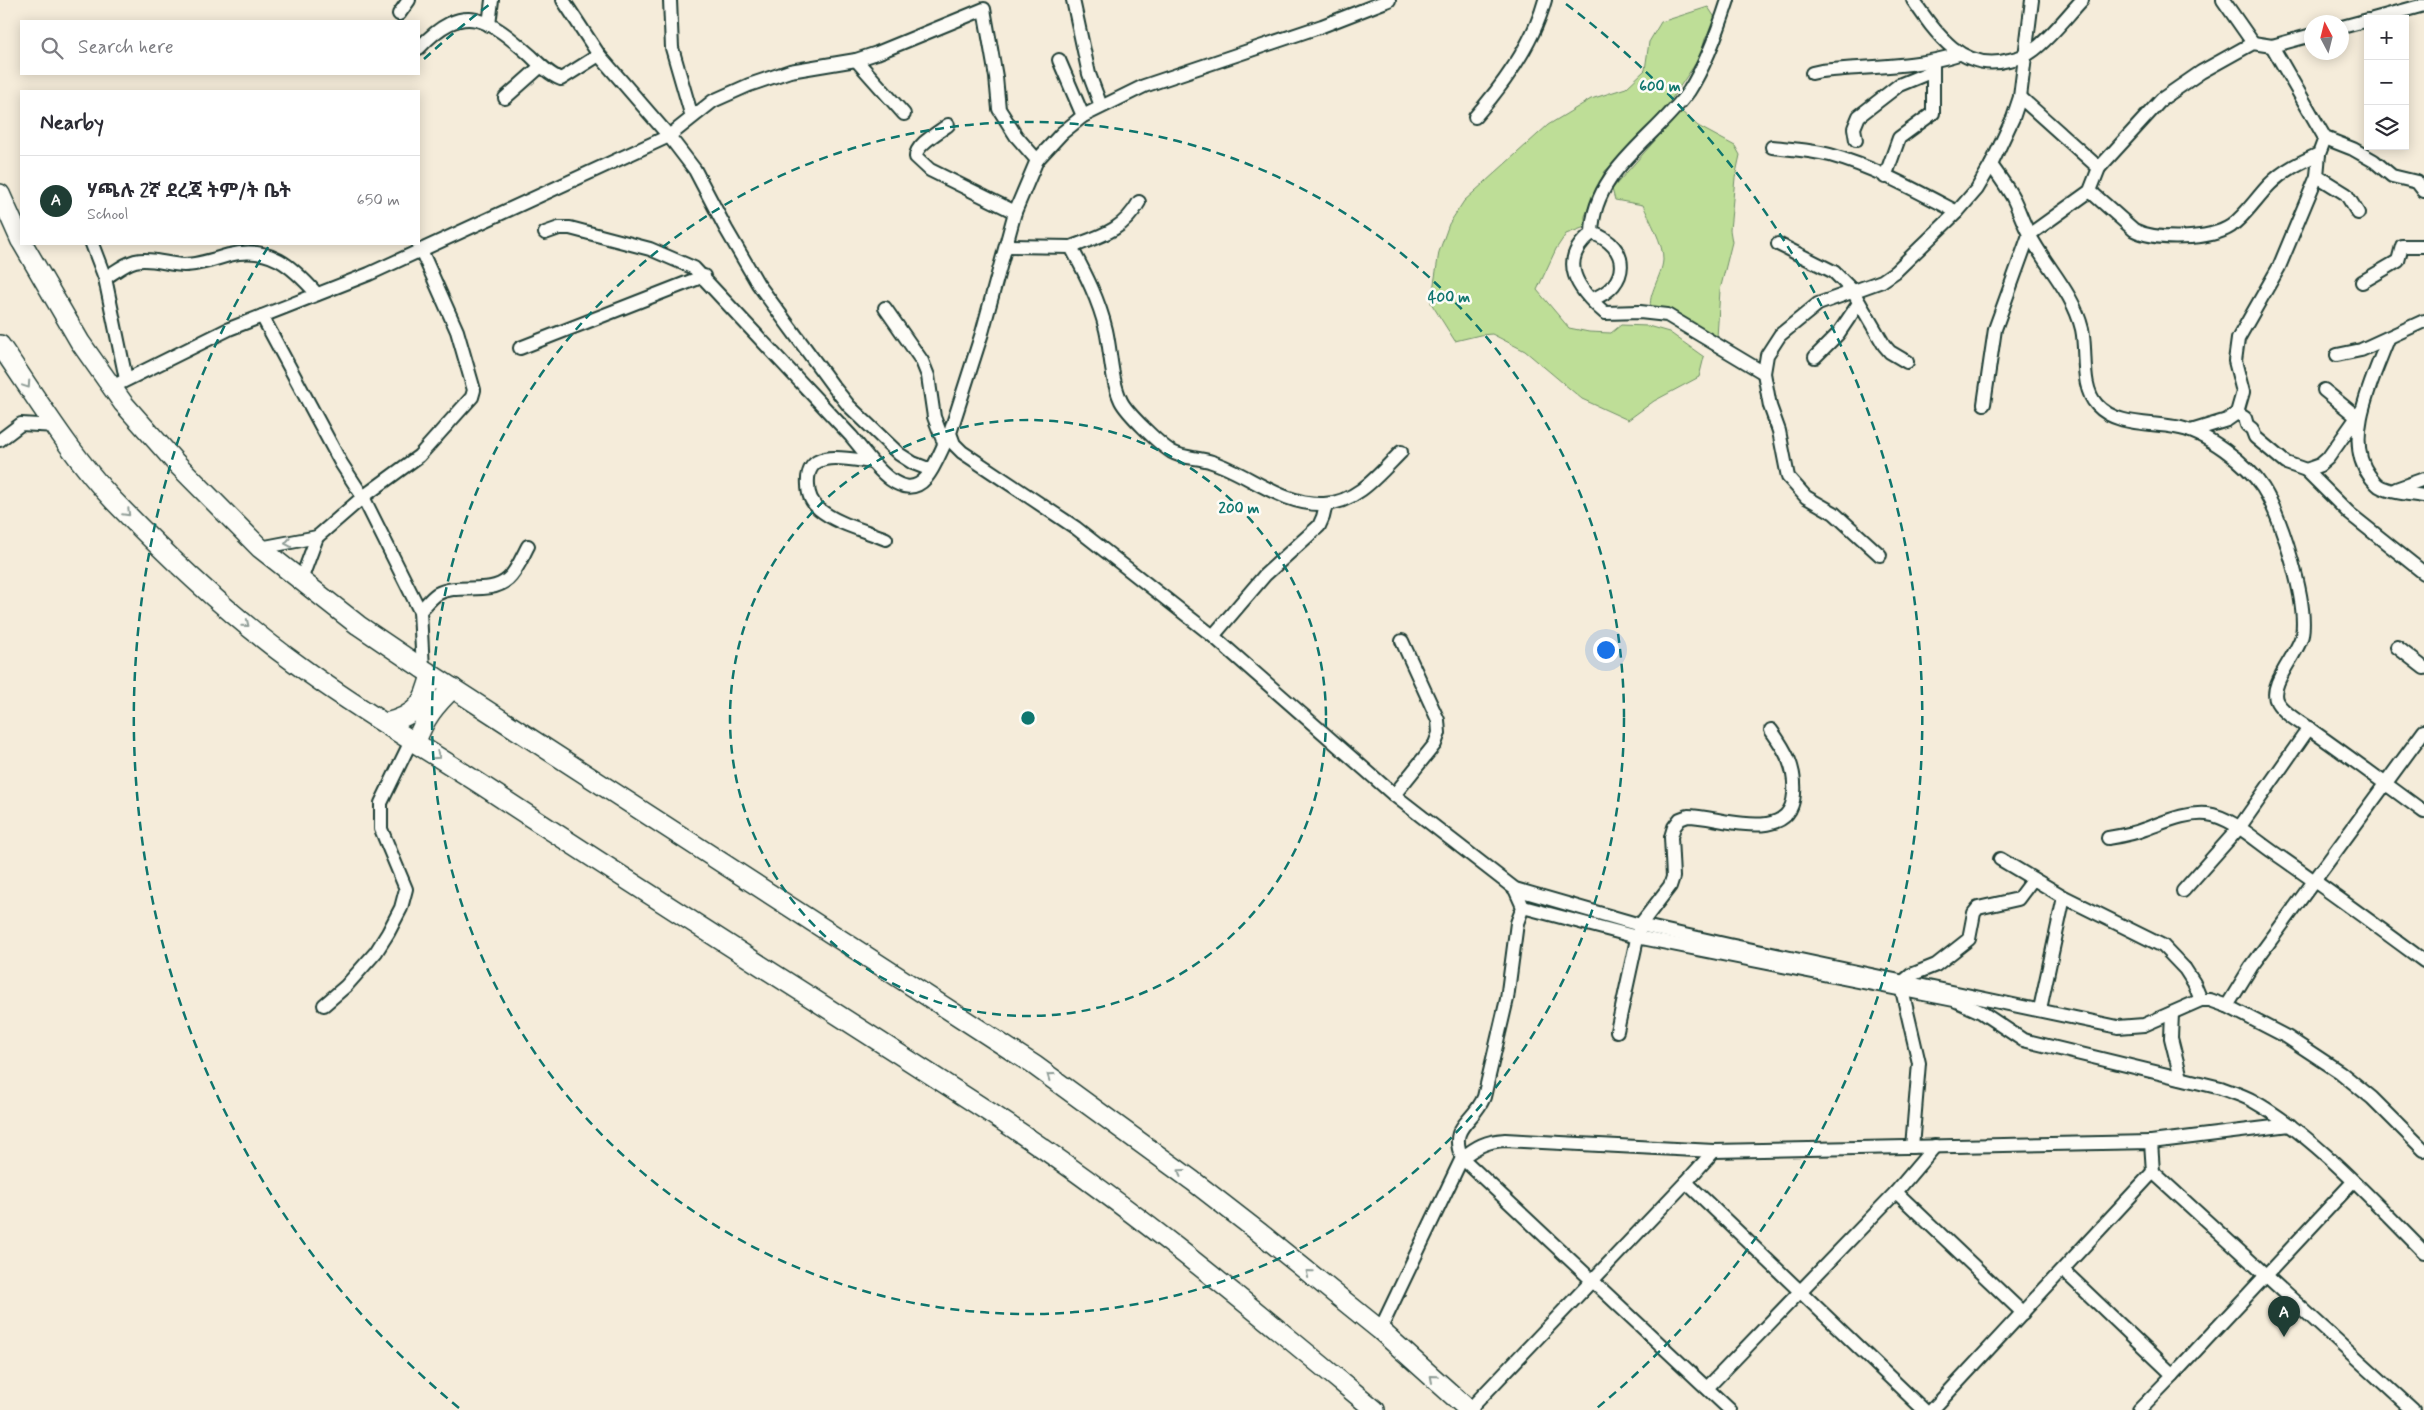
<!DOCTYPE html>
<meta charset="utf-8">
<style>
body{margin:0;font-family:Mynerve,"Noto Sans Ethiopic",sans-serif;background:#f7f7f7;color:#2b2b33}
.controls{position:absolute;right:15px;top:15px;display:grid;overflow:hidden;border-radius:0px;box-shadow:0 2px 12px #0003}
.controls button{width:45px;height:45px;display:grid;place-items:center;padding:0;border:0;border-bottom:1px solid #e1e1e2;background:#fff;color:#2b2b33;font:25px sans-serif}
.compass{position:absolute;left:2304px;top:15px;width:45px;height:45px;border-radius:50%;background:#fff;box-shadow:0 2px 12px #0003;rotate:353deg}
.you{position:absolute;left:1605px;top:649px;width:18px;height:18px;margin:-12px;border:4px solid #fff;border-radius:50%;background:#1a73e8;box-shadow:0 0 0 8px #1a73e833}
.badge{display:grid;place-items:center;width:32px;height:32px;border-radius:50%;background:#1f3d34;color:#fff;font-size:16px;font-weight:700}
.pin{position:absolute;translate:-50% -41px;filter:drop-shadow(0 1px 2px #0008)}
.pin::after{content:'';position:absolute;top:26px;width:18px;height:15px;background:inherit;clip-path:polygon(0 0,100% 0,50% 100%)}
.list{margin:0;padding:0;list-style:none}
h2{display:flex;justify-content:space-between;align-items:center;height:65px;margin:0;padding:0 20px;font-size:21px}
h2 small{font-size:16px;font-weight:400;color:#7c7c81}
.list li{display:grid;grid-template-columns:32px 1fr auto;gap:15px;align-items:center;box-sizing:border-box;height:90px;padding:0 20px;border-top:1px solid #e1e1e2}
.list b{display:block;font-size:19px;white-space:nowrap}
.list p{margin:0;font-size:16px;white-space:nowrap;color:#7c7c81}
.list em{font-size:16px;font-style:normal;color:#7c7c81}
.icon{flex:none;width:28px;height:28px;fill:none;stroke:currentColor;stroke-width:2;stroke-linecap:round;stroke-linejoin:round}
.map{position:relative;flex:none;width:2424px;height:1410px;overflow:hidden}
.search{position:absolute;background:#fff;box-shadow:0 2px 12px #0003;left:20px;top:20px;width:400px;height:55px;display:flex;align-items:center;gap:12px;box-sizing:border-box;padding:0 18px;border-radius:0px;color:#7c7c81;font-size:19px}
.panel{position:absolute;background:#fff;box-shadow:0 2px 12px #0003;left:20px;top:90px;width:400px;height:155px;border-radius:0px}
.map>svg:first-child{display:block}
.green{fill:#bede97;stroke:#6e8e66}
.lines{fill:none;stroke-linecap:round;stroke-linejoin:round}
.minor-casing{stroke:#1f3d34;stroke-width:16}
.highway-casing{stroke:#1f3d34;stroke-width:22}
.minor{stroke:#fdfcf7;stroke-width:12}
.highway{stroke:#fdfcf7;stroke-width:19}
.oneway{stroke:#8e9c96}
.ring{fill:none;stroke:#0f766e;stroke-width:2.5;stroke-dasharray:9 6}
.centre{fill:#0f766e;stroke:#fdfcf7;stroke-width:2.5}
.ring-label{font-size:15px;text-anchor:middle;font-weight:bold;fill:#0f766e;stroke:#fdfcf7;stroke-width:5;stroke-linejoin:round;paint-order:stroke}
</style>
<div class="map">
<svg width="2424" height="1410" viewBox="0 0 2424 1410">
<rect width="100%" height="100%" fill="#f5ecda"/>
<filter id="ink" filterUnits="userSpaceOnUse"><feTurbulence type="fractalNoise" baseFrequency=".02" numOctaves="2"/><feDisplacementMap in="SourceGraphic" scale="10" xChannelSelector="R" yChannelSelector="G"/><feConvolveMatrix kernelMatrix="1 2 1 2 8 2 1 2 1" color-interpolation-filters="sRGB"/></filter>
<g filter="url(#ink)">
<g class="green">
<path d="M 1708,7 L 1716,19 L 1713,27 L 1705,39 L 1700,57 L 1668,104 L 1627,152 L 1605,171 L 1585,216 L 1585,227 L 1566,234 L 1556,249 L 1537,290 L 1569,328 L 1589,332 L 1611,333 L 1621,325 L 1648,326 L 1669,332 L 1704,357 L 1699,377 L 1654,401 L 1628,420 L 1582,399 L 1525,351 L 1492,334 L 1480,335 L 1455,341 L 1431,303 L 1439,252 L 1449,224 L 1464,201 L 1548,125 L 1591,99 L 1626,88 L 1645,70 L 1649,42 L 1661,22 Z"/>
<path d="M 1681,111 L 1698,126 L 1735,146 L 1740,155 L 1735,178 L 1730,230 L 1732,242 L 1720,290 L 1717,338 L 1651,309 C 1647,295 1662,276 1663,260 C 1664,245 1649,219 1643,205 L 1615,200 L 1612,189 Z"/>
</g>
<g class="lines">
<g class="minor-casing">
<g id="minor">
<path d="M 670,0 L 672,48 L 692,117"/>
<path d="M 1073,0 L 1089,74 L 1101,106"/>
<path d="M 1389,0 L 1322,26 L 1144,86 L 1083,116 L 1062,133 L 1037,160 L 1015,212 L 982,333 L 950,433 L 954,444 L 962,452 L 1076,528 L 1213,636 L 1394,795 L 1515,889 L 1640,925 L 1729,945 L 2118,1027 L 2144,1025 L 2201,1000 L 2210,1000 L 2227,1006 L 2287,1037 L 2340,1072 L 2372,1098 L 2424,1150"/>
<path d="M 1913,0 C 1936,34 1963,73 2009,60 C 2018,58 2027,56 2034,50 C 2052,36 2067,16 2082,0"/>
<path d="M 2223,0 L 2253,43"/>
<path d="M 399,14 L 409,0"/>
<path d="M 2373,19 L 2424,5"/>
<path d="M 489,25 L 492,0"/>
<path d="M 2342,27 L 2368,20"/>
<path d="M 2272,46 L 2325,138 L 2353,149 L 2374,161 L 2392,176 L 2417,182 L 2424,191"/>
<path d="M 419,48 C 464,0 488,18 531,56 C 540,65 550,75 561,79 L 599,55"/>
<path d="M 856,60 L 904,114"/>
<path d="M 1059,60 L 1083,116"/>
<path d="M 1812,73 L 1821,71 C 1867,66 1915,68 1959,54"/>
<path d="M 2020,97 L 2099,168 L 2162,99 L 2201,72 L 2253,43 L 2272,46 L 2312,35"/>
<path d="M 505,98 L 541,66"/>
<path d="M 1475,117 C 1505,83 1533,44 1545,0"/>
<path d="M 948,125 C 939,132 915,145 916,157 L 930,170 L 1015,212"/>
<path d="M 1856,140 L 1854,128 L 1859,116 L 1899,85 L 1933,71"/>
<path d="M 1772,147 C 1791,149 1811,150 1830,155 C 1874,167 1917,191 1957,212"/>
<path d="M 1991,165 C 1999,176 2007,187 2013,198 C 2019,210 2023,223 2029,234 C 2046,267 2073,292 2082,329 C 2087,352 2080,387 2097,405 C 2116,426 2150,422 2175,427 C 2205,431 2247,463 2263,488 C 2281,517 2308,601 2302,635 C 2299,653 2267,685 2277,702 C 2284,714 2303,724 2314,732 C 2351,758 2387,785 2424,812"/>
<path d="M 2317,176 L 2346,194 L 2358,213"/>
<path d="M 1885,177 L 1899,138 L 1933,113 L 1933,62"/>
<path d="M 2090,191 L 2134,230 C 2156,241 2210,240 2231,226 C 2246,215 2257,197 2270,184 C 2284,170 2301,162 2319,154 L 2325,138"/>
<path d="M 545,233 L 559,228 L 570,228 L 650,249 L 694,268 L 851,436 C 865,452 900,508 926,478 C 936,466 942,447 950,433"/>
<path d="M 1592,233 C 1593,170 1656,138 1689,91 C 1705,66 1719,28 1728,0"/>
<path d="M 1592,233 C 1556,261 1578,290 1605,313 L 1640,312 L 1667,315 L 1764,373"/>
<path d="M 92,244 L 105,278 L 126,379"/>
<path d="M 1778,244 L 1834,272 L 1852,290 L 1884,345 L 1890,352 L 1907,362"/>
<path d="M 1007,246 L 1071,247 C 1085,273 1099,300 1106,330 C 1111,352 1111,380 1121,401 C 1127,413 1160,445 1172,452 C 1184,459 1198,457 1212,462 C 1249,474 1283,506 1324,504 C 1357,503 1380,473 1401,452"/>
<path d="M 1071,247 C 1100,236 1123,231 1139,202"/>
<path d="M 421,250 L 457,331 L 474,390 L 472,397 L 419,456 L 363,497 L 420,611 L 423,669"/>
<path d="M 105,278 C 115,272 124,264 135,261 C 151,257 168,265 184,265 C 199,265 215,259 229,255 C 270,245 292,266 317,294"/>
<path d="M 2362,282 L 2398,261 L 2402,246 L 2424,246"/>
<path d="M 1592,299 C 1630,286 1631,246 1592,233"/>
<path d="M 885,308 L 922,361 L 928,376 L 934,417 L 944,443"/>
<path d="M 262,316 L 341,463 L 363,497 L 317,537 L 301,580"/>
<path d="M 2388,339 C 2374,376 2342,439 2369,475 C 2372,479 2375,483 2379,486 C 2391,493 2411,494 2424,496"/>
<path d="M 520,348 L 704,276"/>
<path d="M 2337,355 L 2361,350 L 2424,321"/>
<path d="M 1815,357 L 1838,334 L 1859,303"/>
<path d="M 112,387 L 229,329 L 369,274 L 669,136 L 599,55 L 563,0"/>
<path d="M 2324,390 L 2357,417"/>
<path d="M 1984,404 L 1995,329 L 2029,235 L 2090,191 L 2099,168"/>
<path d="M 2237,413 L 2245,418 L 2247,425 L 2252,429 L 2255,437 L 2286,463 L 2306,470 L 2320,465 L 2328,458 L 2362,410"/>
<path d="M 2191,431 L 2227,420 L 2237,413 L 2243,392 L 2235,361 L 2238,339 L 2279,267 L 2317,176 L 2319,154"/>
<path d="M 0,440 L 21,424 L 56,426"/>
<path d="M 871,462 C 848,459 805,447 808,485 C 808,494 812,503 819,509 C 837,524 864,530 886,539"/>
<path d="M 931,470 L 913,463 L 899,454 L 849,406 L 833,386 L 758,284 L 726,229 L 695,170 L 669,136 L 713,101 L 749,85 L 790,71 L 856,60 L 877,53 L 984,9 L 996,77 L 999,109 L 1016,136 L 1037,160"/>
<path d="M 2306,470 L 2350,514 L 2424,573"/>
<path d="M 2396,489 L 2424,479"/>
<path d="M 260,548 L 317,537"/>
<path d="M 1880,555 L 1834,513 L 1806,497 L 1788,477 L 1779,431 L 1770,406 L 1764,373 L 1767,355 L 1780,335 L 1818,304 L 1882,281 L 1895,272 L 1957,212 L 1977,189 L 1991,165 L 2013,118 L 2020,97 L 2032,0"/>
<path d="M 420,611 C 425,606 431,598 437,594 C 458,582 489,596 508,579 C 517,571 522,557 528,546"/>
<path d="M 1213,636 L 1265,575 L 1319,526 L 1323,517 L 1326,504"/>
<path d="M 2397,647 L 2424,668"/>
<path d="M 1394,795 L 1435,744 L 1439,733 L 1438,720 L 1402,641"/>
<path d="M 2108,838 C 2120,836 2133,834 2145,829 C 2165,822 2185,812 2207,814 C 2231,817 2254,839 2273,852 C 2324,887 2374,924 2424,961"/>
<path d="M 2000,859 L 2064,897 L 2163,946 L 2185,969 L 2194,983 L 2201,1000"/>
<path d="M 1515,889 L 1523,907 L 1517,923 L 1507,999 L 1484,1097 C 1473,1124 1448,1125 1462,1158 C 1476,1147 1486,1141 1505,1140 L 1714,1151 L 2151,1142 L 2153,1172"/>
<path d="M 2183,891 L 2239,828 L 2309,728"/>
<path d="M 1523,907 L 1637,937 L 1954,1000 L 1981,1012 L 2023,1040 L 2221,1088 C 2231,1092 2243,1095 2253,1101 C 2314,1135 2374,1202 2424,1252"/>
<path d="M 1905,980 L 1911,975 L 1936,965 L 1969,939 L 1974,913 L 1978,908 L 2018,899 L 2033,879"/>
<path d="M 1902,990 L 1919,1063 L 1912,1147"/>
<path d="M 324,1005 L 346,986 L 376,952 L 388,933 L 401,908 L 406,889 L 381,829 L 381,803 L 412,739"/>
<path d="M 2227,1006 L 2251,967 L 2424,731"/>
<path d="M 2040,1009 L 2064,897"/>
<path d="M 2172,1013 L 2171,1038 L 2181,1078"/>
<path d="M 1617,1031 L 1640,925 L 1670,886 L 1673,877 L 1671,837 L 1674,827 L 1680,819 L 1688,816 C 1720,816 1790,846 1794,794 C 1796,768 1786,751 1771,730"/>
<path d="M 2151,1142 L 2290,1125"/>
<path d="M 1686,1182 L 1714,1151"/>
<path d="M 1896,1192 L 1935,1146"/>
<path d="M 2063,1270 L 2173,1375 L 2139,1410"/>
<path d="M 1380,1330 L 1462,1158 L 1730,1410"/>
<path d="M 2173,1375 L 2353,1182"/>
<path d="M 1707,1388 L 1896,1192 L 2023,1313"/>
<path d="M 1469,1410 L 1686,1182 L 1924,1410"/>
<path d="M 1932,1410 L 2153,1172 L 2413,1410"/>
</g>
</g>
<g class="highway-casing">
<g id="highway">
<path d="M 0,194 L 21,241"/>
<path d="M 23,244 L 80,342 L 123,403 L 176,463 L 260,548 L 358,625 L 423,669 L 1034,1065 L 1193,1181 L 1260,1233 L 1380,1330 L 1469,1410"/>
<path d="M 0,345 C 36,397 70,454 114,501 C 171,560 231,617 298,665 C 361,712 431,751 497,795 C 661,903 827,1007 992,1114 C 1127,1202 1251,1307 1375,1410"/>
<path d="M 386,723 C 417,715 424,704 431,674"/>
<path d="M 416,742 C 424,719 435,705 453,688"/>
</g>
</g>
<use href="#minor" class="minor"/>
<use href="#highway" class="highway"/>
</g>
<defs><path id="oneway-chevron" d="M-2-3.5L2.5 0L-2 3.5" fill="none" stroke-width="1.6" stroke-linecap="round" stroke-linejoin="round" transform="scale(1.25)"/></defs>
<g class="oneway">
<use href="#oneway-chevron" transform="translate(27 385) rotate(56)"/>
<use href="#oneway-chevron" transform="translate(127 513) rotate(45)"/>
<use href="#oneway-chevron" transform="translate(288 543) rotate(169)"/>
<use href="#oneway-chevron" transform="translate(246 624) rotate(39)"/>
<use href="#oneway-chevron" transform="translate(437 756) rotate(33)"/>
<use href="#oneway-chevron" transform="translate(1050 1076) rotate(-144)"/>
<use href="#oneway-chevron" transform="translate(1181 1172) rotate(-144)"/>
<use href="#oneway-chevron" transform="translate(1309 1273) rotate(-141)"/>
<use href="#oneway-chevron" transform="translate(1433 1378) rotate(-139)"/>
</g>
</g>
<g class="ring">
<circle cx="1028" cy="718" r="298"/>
<circle cx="1028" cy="718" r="596"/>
<path d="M459 1408A894 894 0 0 1 270 244M424 59A894 894 0 0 1 490 4M1566 4A894 894 0 0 1 1597 1408"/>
</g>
<circle cx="1028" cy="718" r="8" class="centre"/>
<g class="ring-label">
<text x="1660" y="91">600 m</text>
<text x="1449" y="302">400 m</text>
<text x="1239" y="513">200 m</text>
</g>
</svg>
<div class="controls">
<button>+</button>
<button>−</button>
<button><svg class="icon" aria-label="layers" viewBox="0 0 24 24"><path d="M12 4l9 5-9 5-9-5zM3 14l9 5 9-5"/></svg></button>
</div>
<svg class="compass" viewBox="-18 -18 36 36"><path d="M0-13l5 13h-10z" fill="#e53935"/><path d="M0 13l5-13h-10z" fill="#7c7c81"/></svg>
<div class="you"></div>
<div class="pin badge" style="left:2284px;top:1337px">A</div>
<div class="search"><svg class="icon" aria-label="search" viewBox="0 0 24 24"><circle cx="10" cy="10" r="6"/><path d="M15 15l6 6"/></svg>Search here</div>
<section class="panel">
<h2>Nearby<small></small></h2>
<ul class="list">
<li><span class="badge">A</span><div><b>ሃጫሉ 2ኛ ደረጃ ትም/ት ቤት</b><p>School</p></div><em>650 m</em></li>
</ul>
</section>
</div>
